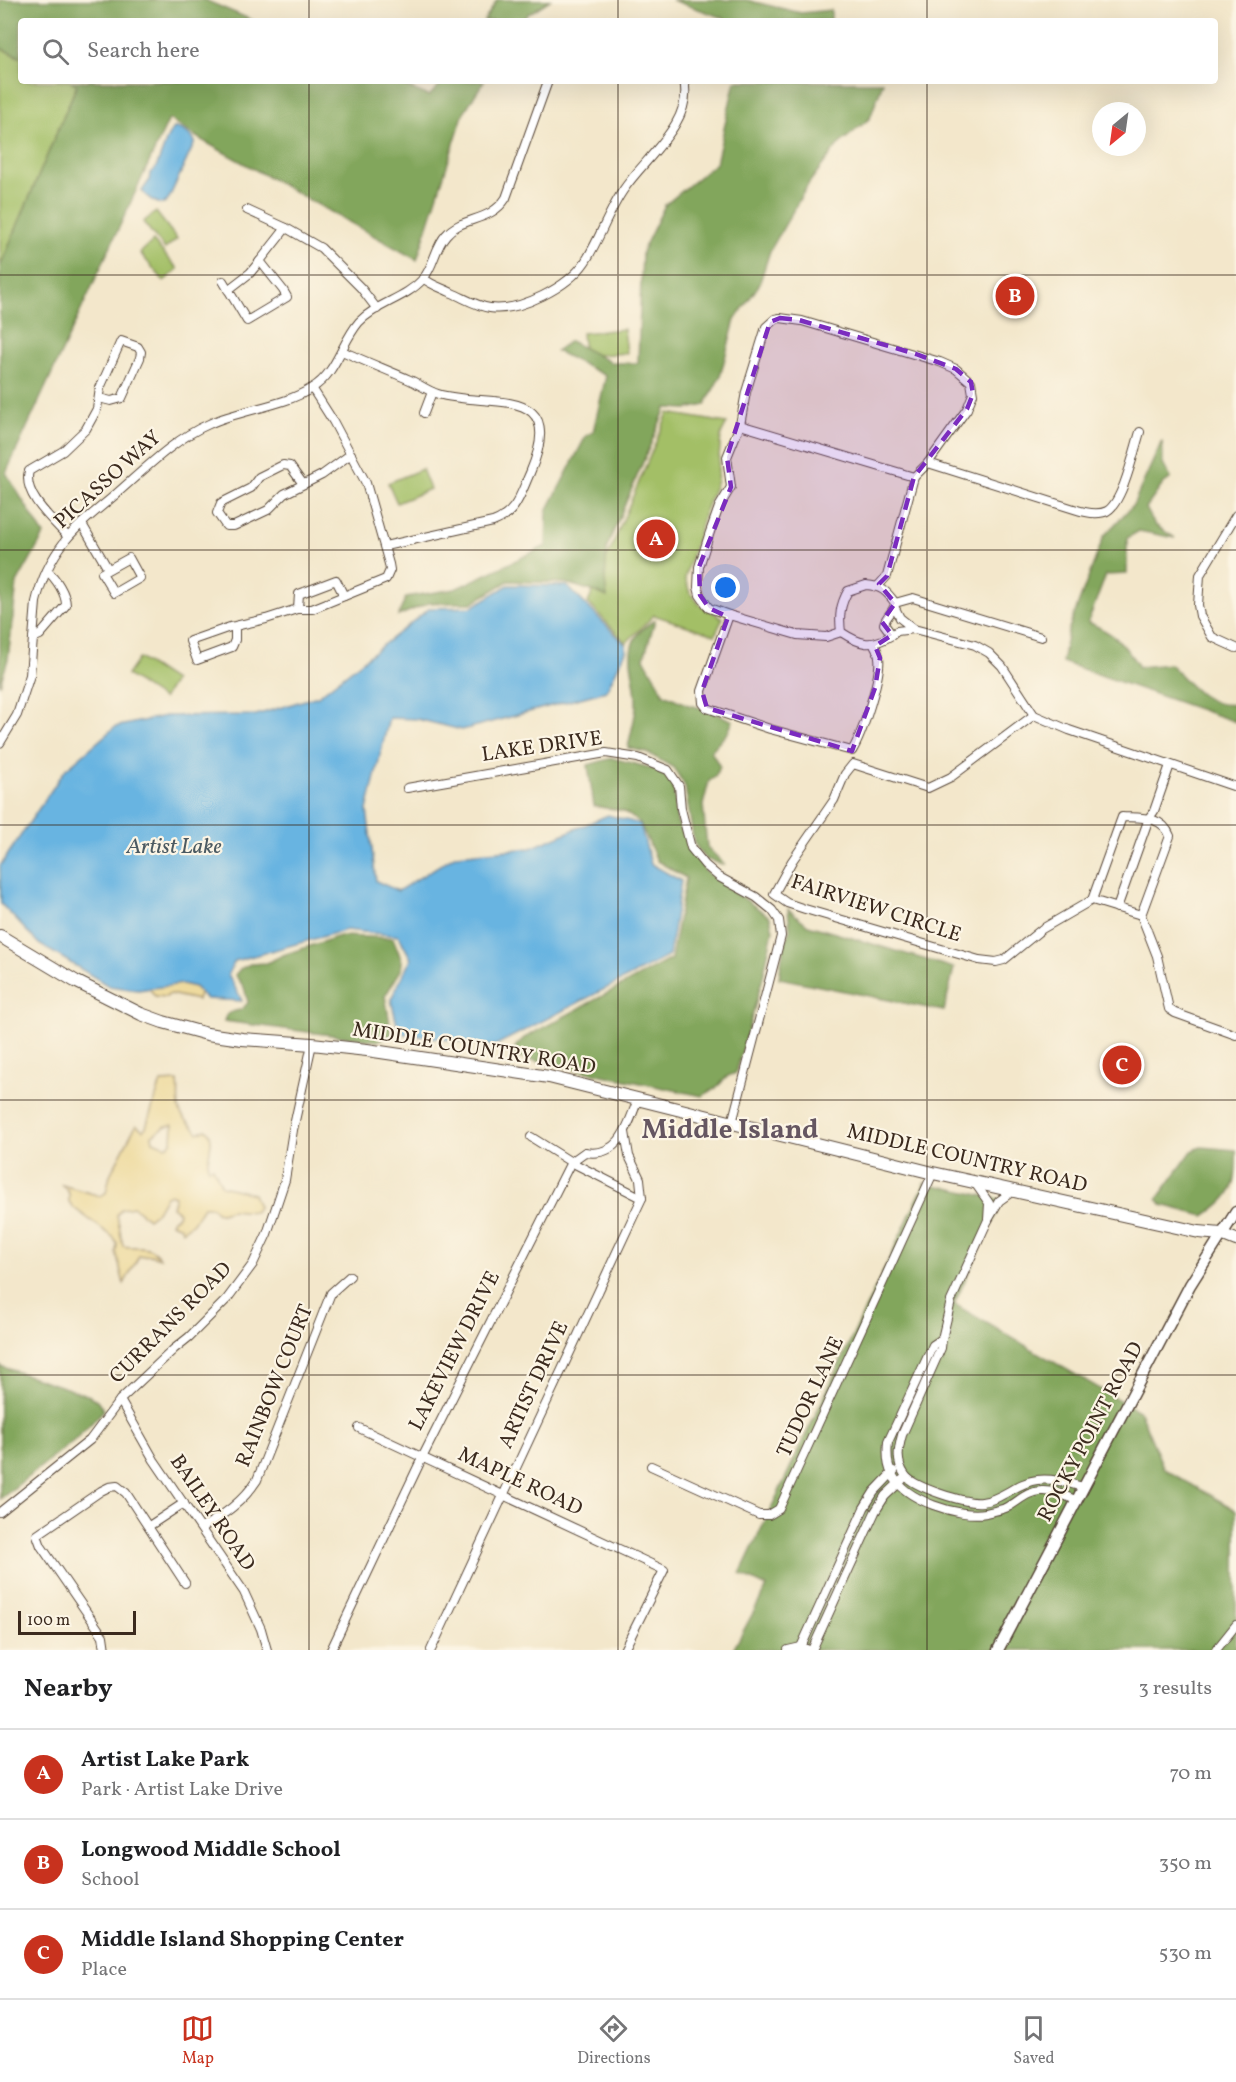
<!DOCTYPE html>
<meta charset="utf-8">
<style>
body{margin:0;font-family:Vollkorn,serif;background:#f6f6f6;color:#202124}
.compass{position:absolute;left:1092px;top:102px;width:54px;height:54px;border-radius:50%;background:#fff;box-shadow:0 6px 24px #0002;rotate:209deg}
.scale{position:absolute;left:18px;bottom:15px;width:118px;box-sizing:border-box;padding-left:6px;border:3px solid #3b2a1e;border-top:0;font-size:16px;line-height:21px;white-space:nowrap;color:#3b2a1e;-webkit-text-stroke:4px #fcf5e5;paint-order:stroke}
.you{position:absolute;left:726px;top:588px;width:21px;height:21px;margin:-15px;border:4px solid #fff;border-radius:50%;background:#1a73e8;box-shadow:0 0 0 9px #1a73e833}
.badge{display:grid;place-items:center;width:39px;height:39px;border-radius:50%;background:#c8321e;color:#fff;font-size:20px;font-weight:700}
.pin{position:absolute;translate:-50% -50%;border:3px solid #fff;box-shadow:0 2px 6px #0006}
.list{margin:0;padding:0;list-style:none}
h2{display:flex;justify-content:space-between;align-items:center;height:78px;margin:0;padding:0 24px;font-size:26px}
h2 small{font-size:20px;font-weight:400;color:#757577}
.list li{display:grid;grid-template-columns:39px 1fr auto;gap:18px;align-items:center;box-sizing:border-box;height:90px;padding:0 24px;border-top:2px solid #e0e0e0}
.list b{display:block;font-size:22px;white-space:nowrap}
.list p{margin:0;font-size:20px;white-space:nowrap;color:#757577}
.list em{font-size:20px;font-style:normal;color:#757577}
.icon{flex:none;width:33px;height:33px;fill:none;stroke:currentColor;stroke-width:2;stroke-linecap:round;stroke-linejoin:round}
.map{position:relative;flex:none;width:1236px;height:1650px;overflow:hidden}
.search{position:absolute;background:#fff;box-shadow:0 6px 24px #0002;left:18px;right:18px;top:18px;height:66px;display:flex;align-items:center;gap:15px;box-sizing:border-box;padding:0 21px;border-radius:6px;color:#757577;font-size:22px}
.sheet{height:348px;background:#fff}
nav{display:flex;justify-content:space-around;align-items:center;box-sizing:border-box;height:84px;border-top:2px solid #e0e0e0;background:#fff;font-size:16px;color:#757577}
nav a{display:grid;justify-items:center;gap:3px}
nav .on{color:#c8321e}
.map>svg:first-child{display:block}
.green{fill:#a3bf66;stroke:#6f7442;stroke-width:1.5}
.forest{fill:#82a65b;stroke:#5e683c;stroke-width:1.5}
.sand{fill:#eeda9e;stroke:#94825e;stroke-width:1.5;fill-rule:evenodd}
.water{fill:#68b4e1;stroke:#526f80;stroke-width:1.5}
.lines{fill:none;stroke-linecap:round;stroke-linejoin:round}
.minor-casing{stroke:#574638;stroke-width:10}
.secondary-casing{stroke:#574638;stroke-width:13}
.primary-casing{stroke:#574638;stroke-width:14}
.minor{stroke:#fff;stroke-width:8}
.secondary{stroke:#fff;stroke-width:10}
.primary{stroke:#fff;stroke-width:12}
.marked{fill:#7b2cbf;fill-opacity:0.2;stroke:#7b2cbf;stroke-width:4.5;stroke-dasharray:12 8;stroke-linejoin:round}
.grid{fill:none;stroke:#3b2a1e;stroke-width:1.5;stroke-opacity:0.55}
.labels{text-anchor:middle;dominant-baseline:central;stroke-width:4.5;stroke-linejoin:round;paint-order:stroke}
.street-label{font-size:21px;fill:#3b2a1e;stroke:#fcf5e5}
.water-label{font-size:22px;font-style:italic;fill:#4b5a62;stroke:#fcf5e5}
.district-label{font-size:27px;font-weight:bold;fill:#655661;stroke:#fcf5e5}
</style>
<div class="map">
<svg width="1236" height="1650" viewBox="0 0 1236 1650">
<rect width="100%" height="100%" fill="#fcf5e5"/>
<filter id="ink" filterUnits="userSpaceOnUse"><feTurbulence type="fractalNoise" baseFrequency=".0167" numOctaves="2"/><feDisplacementMap in="SourceGraphic" scale="12" xChannelSelector="R" yChannelSelector="G"/><feConvolveMatrix kernelMatrix="1 2 1 2 8 2 1 2 1" color-interpolation-filters="sRGB"/></filter>
<filter id="wash" filterUnits="userSpaceOnUse"><feTurbulence type="fractalNoise" baseFrequency=".008" numOctaves="4" result="noise"/><feDisplacementMap in="SourceGraphic" scale="24" xChannelSelector="R" yChannelSelector="G"/><feGaussianBlur stdDeviation="1.35" result="paint"/><feColorMatrix in="noise" values="0 0 0 0 0 0 0 0 0 0 0 0 0 0 0 0 0 1.4 0 .05"/><feComposite in="paint" operator="in"/></filter>
<g filter="url(#wash)">
<rect width="100%" height="100%" fill="#f3e7cb"/>
<g class="green">
<path d="M 0,48 L 21,58 L 21,81 L 71,81 L 77,84 L 0,267 Z"/>
<path d="M 156,212 L 177,239 L 165,249 L 143,222 Z"/>
<path d="M 153,241 L 178,269 L 164,281 L 140,253 Z"/>
<path d="M 624,329 L 627,353 L 584,356 L 582,333 Z"/>
<path d="M 668,413 L 727,423 L 721,435 L 717,481 L 705,511 L 685,578 L 690,593 L 700,605 L 723,618 L 715,635 L 654,615 L 626,643 L 588,603 Z"/>
<path d="M 422,469 L 430,489 L 397,503 L 388,483 Z"/>
<path d="M 139,658 L 174,681 L 163,699 L 127,675 Z"/>
</g>
<g class="forest">
<path d="M 0,0 L 205,0 L 254,21 L 21,21 L 21,57 L 0,48 Z"/>
<path d="M 497,0 L 550,0 L 527,15 L 523,21 L 484,21 Z"/>
<path d="M 672,0 L 746,0 L 801,13 L 831,10 L 831,21 L 725,21 L 724,18 Z"/>
<path d="M 71,81 L 393,81 L 429,96 L 444,81 L 484,81 L 464,112 L 417,260 L 200,139 L 169,119 L 6,473 L 44,535 L 17,583 L 8,659 L 0,685 L 0,267 L 77,85 Z"/>
<path d="M 735,81 L 883,82 L 870,118 L 837,146 L 809,183 L 770,251 L 759,285 L 735,320 L 720,377 L 705,405 L 687,409 L 666,408 L 607,547 L 605,580 L 607,597 L 596,592 L 565,583 L 508,581 L 472,603 L 429,603 L 398,616 L 406,597 L 455,589 L 546,546 L 547,511 L 586,436 L 593,432 L 606,376 L 556,351 L 570,341 L 612,363 L 638,363 L 642,252 L 665,205 L 716,163 Z"/>
<path d="M 1162,441 L 1163,464 L 1171,478 L 1163,484 L 1146,508 L 1155,525 L 1175,538 L 1139,531 L 1127,538 L 1127,574 L 1106,575 L 1088,622 C 1116,635 1122,641 1139,667 L 1170,664 C 1187,682 1207,709 1236,704 L 1236,722 L 1062,662 L 1068,631 L 1104,536 L 1133,505 Z"/>
<path d="M 655,620 L 644,658 L 664,694 L 688,705 L 703,708 L 733,721 L 728,732 L 711,751 L 720,767 L 715,777 L 709,781 L 703,805 L 707,847 L 725,865 L 705,859 L 694,843 L 685,786 L 674,768 L 646,752 L 628,748 C 630,735 635,720 636,707 C 638,670 614,644 655,620 Z"/>
<path d="M 612,758 L 655,769 L 673,782 L 677,822 L 705,871 L 770,917 L 773,930 L 763,977 L 736,1073 L 728,1076 L 715,1089 L 702,1096 L 512,1056 L 516,1046 L 524,1038 L 671,959 L 686,878 L 657,861 L 640,823 L 623,811 L 594,806 L 588,765 Z"/>
<path d="M 788,909 L 808,925 L 954,968 L 944,1011 L 779,978 L 784,944 L 790,930 Z"/>
<path d="M 340,936 L 393,938 L 402,961 L 401,970 L 385,996 L 392,1035 L 377,1041 L 224,1021 C 227,1010 233,1013 242,1009 C 242,1009 248,1003 248,1002 L 244,987 L 235,975 L 240,969 L 250,964 L 267,963 L 283,955 Z"/>
<path d="M 1201,1147 L 1236,1150 C 1236,1186 1236,1195 1204,1216 L 1162,1205 L 1157,1199 L 1192,1151 Z"/>
<path d="M 925,1183 L 1003,1200 L 954,1304 L 1140,1412 L 1164,1469 L 1236,1510 L 1236,1650 L 733,1650 L 767,1587 L 740,1574 Z"/>
<path d="M 0,1366 L 90,1396 L 97,1400 L 104,1410 L 77,1438 L 0,1499 Z"/>
</g>
<g class="sand">
<path d="M 182,984 L 195,987 L 200,992 L 197,1000 L 170,994 L 166,997 L 155,996 L 148,987 Z"/>
<path d="M 178,1081 C 180,1093 175,1111 185,1119 C 190,1124 194,1126 198,1133 L 206,1129 C 217,1140 206,1154 208,1168 L 213,1167 L 222,1186 L 253,1194 L 258,1207 L 255,1212 L 231,1210 L 221,1213 L 216,1212 L 212,1207 L 203,1207 L 193,1223 L 182,1231 L 181,1227 L 171,1223 L 173,1219 L 178,1216 L 179,1212 L 172,1207 L 175,1196 L 170,1194 L 166,1196 L 157,1212 L 148,1219 L 134,1207 L 121,1209 L 117,1215 L 123,1246 C 138,1249 149,1242 160,1258 L 150,1255 L 139,1256 L 124,1284 L 116,1252 L 117,1244 L 113,1237 L 74,1208 L 69,1202 L 69,1193 L 62,1185 L 100,1196 L 106,1193 L 110,1175 L 136,1125 L 143,1130 L 146,1127 L 161,1082 ZM 173,1125 L 172,1141 L 169,1145 L 165,1146 L 153,1141 L 152,1135 L 166,1126 Z"/>
</g>
<g class="water">
<path d="M 174,128 C 181,128 192,135 195,142 L 169,198 L 164,204 C 156,204 146,197 142,191 L 149,181 L 150,173 L 156,168 L 168,136 Z"/>
<path d="M 508,585 L 567,586 L 626,645 L 626,651 L 606,691 L 462,730 L 417,719 L 389,718 L 367,810 L 376,881 L 398,891 L 456,855 L 531,848 L 608,815 L 640,824 L 651,864 L 681,881 L 669,956 L 494,1046 L 399,1033 L 391,999 L 411,959 L 399,936 L 346,930 L 235,961 L 228,974 L 242,1001 L 206,999 L 195,987 L 182,984 L 138,990 L 109,986 L 39,944 L 1,904 L 0,866 L 65,770 L 115,727 L 165,716 L 256,715 L 318,696 L 430,608 L 472,607 Z"/>
</g>
</g>
<g filter="url(#ink)">
<g class="lines">
<g class="minor-casing">
<g id="minor">
<path d="M 247,210 L 286,228"/>
<path d="M 423,278 C 431,285 442,288 452,293 C 464,298 476,306 490,308 C 520,312 568,287 585,262 C 600,239 608,212 624,189 C 645,158 694,122 684,81"/>
<path d="M 223,281 L 247,321 L 287,297 L 283,290 L 260,261 L 286,228 L 321,248 L 361,288 L 377,309"/>
<path d="M 228,290 L 250,273 L 260,261"/>
<path d="M 342,351 C 364,361 387,370 410,380 C 419,384 428,391 438,394 C 489,409 569,382 530,473 C 520,495 517,513 493,522 L 385,546"/>
<path d="M 424,413 L 432,392"/>
<path d="M 740,425 L 914,477"/>
<path d="M 928,463 L 1074,509 C 1083,512 1097,516 1107,511 C 1123,502 1134,451 1140,432"/>
<path d="M 303,484 L 290,466 L 283,465 L 259,477 L 251,488 L 221,503 L 217,513 L 226,526 L 234,526 L 268,510 L 284,494 L 322,475 L 351,454"/>
<path d="M 1236,515 L 1200,575 L 1198,605 L 1200,616 L 1212,637 L 1236,648"/>
<path d="M 82,524 L 108,569"/>
<path d="M 68,537 C 54,521 22,495 29,471 L 63,451 L 86,429 L 97,409 L 100,388 L 121,341 L 138,347 L 141,352 L 140,358 L 122,398 L 111,401 L 99,398"/>
<path d="M 129,558 L 140,578 L 114,593 L 102,573 Z"/>
<path d="M 866,585 C 881,586 887,591 895,603 C 895,611 886,615 884,624 L 892,635 C 871,648 861,645 841,632 C 839,616 840,605 848,591 Z"/>
<path d="M 895,603 L 913,598 L 1041,637"/>
<path d="M 298,608 L 299,594 L 336,580 L 344,596"/>
<path d="M 729,615 L 702,691 L 703,703 L 707,708 L 770,729 L 852,751 C 862,735 882,675 879,657 C 879,653 876,648 874,644"/>
<path d="M 235,626 L 235,640 L 232,647 L 197,660 L 190,641 L 230,627 L 235,626 L 266,619 L 297,609 L 312,609 L 386,579 L 390,570 L 389,564 L 366,483 L 333,421 L 312,388"/>
<path d="M 914,629 L 975,645 L 989,653 L 1002,666 L 1034,715 L 1069,730 L 1236,787"/>
<path d="M 841,632 L 826,637 L 797,635 L 729,615 L 709,608 L 700,595 L 698,587 L 699,567 L 710,532 L 719,507 L 731,487 L 727,457 L 740,425 L 746,392 L 766,327 L 775,319 L 780,318 L 802,321 L 940,362 L 956,369 L 971,382 L 973,394 L 967,409 L 928,463 L 914,477 L 887,576 L 878,586"/>
<path d="M 892,635 L 897,631 L 914,629 L 900,618 L 895,608"/>
<path d="M 33,638 L 40,635 L 66,605 C 66,594 56,578 47,571"/>
<path d="M 1034,715 L 951,777 L 928,788 L 853,764 L 845,774 L 834,800 L 792,861 L 774,894 L 787,903 L 805,909 L 979,960 L 996,962 L 1004,960 L 1042,929 L 1092,900 L 1122,817 C 1140,818 1162,815 1170,836 L 1141,915 L 1157,956 L 1169,1009 L 1175,1013 L 1236,1035"/>
<path d="M 0,743 L 17,715 L 30,675 L 36,602 C 41,580 51,559 65,541 C 79,523 99,509 115,495 C 145,469 174,439 209,424 C 242,409 282,407 312,388 C 337,373 341,343 359,322 C 377,303 405,299 423,279 C 434,266 435,247 446,235 C 462,216 490,223 506,198 L 548,81"/>
<path d="M 407,788 L 606,753 L 638,758 L 668,770 L 679,786 L 681,809 L 691,848 L 705,865 L 719,877 L 756,897 L 772,910 L 779,920 L 781,936 L 732,1123"/>
<path d="M 1092,900 L 1141,915"/>
<path d="M 1117,908 L 1149,818 L 1154,811 L 1170,765"/>
<path d="M 531,1137 L 571,1162 L 642,1198"/>
<path d="M 975,1183 L 989,1203 L 988,1220"/>
<path d="M 1013,1191 L 999,1201 L 988,1220 L 951,1301 L 942,1339 L 941,1348 L 902,1435 C 898,1450 896,1462 905,1475 C 913,1487 966,1504 982,1502 C 1002,1500 1017,1482 1037,1480 C 1053,1478 1068,1483 1083,1487"/>
<path d="M 942,1339 L 933,1345 L 888,1442 C 887,1452 887,1465 892,1474 C 904,1500 959,1518 986,1513 C 993,1511 1002,1510 1008,1507 C 1019,1501 1028,1491 1041,1491 C 1053,1490 1065,1496 1076,1500"/>
<path d="M 120,1400 L 154,1460 L 244,1592 L 261,1629 L 267,1650"/>
<path d="M 359,1428 L 664,1570 L 624,1650"/>
<path d="M 651,1466 L 759,1515 L 769,1515 L 779,1509 L 933,1173"/>
<path d="M 0,1512 L 90,1440 L 120,1400 L 174,1349 L 189,1337 L 227,1299 L 253,1264 L 267,1234 L 285,1180 L 293,1130 L 312,1044"/>
<path d="M 149,1526 L 184,1503"/>
<path d="M 202,1528 C 223,1515 243,1502 257,1480 L 331,1293 L 350,1276"/>
<path d="M 801,1647 L 864,1508 L 874,1492 L 894,1471"/>
<path d="M 105,1650 L 103,1636 L 41,1546 L 37,1535 L 101,1491 L 109,1487 L 117,1486 L 126,1493 L 185,1583"/>
<path d="M 331,1650 L 423,1456 L 571,1162 L 585,1152 C 620,1158 628,1125 638,1099"/>
<path d="M 431,1650 L 642,1198 L 640,1179 L 629,1156 L 625,1132"/>
<path d="M 788,1650 L 801,1647 L 809,1650"/>
<path d="M 812,1650 L 875,1512 L 885,1496 L 902,1480"/>
<path d="M 1216,1650 L 1236,1625"/>
</g>
</g>
<g class="secondary-casing">
<path id="secondary" d="M 998,1650 L 1190,1285 L 1236,1212"/>
</g>
<g class="primary-casing">
<path id="primary" d="M 0,936 L 75,981 L 141,1014 L 163,1022 L 207,1034 L 242,1039 L 312,1044 L 367,1050 L 549,1077 L 933,1173 L 1199,1232 L 1221,1234 L 1236,1240"/>
</g>
<use href="#minor" class="minor"/>
<use href="#secondary" class="secondary"/>
<use href="#primary" class="primary"/>
</g>
</g>
<path class="marked" d="M 780,318 L 799,320 L 916,354 L 956,369 L 971,382 L 973,394 L 967,409 L 914,477 L 887,576 L 879,584 L 895,603 L 882,622 L 892,635 L 875,646 L 880,658 L 875,688 L 852,751 L 707,708 L 702,691 L 728,617 L 709,608 L 700,595 L 699,567 L 731,487 L 727,457 L 770,322 Z"/>
<path class="grid" d="M 309,0 L 309,21M 618,0 L 618,21M 927,0 L 927,21M 309,81 L 309,1650M 618,81 L 618,1650M 927,81 L 927,1650M 0,275 L 1236,275M 0,550 L 1236,550M 0,825 L 1236,825M 0,1100 L 1236,1100M 0,1375 L 1236,1375"/>
<g class="labels">
<g class="street-label">
<text transform="translate(108 480) rotate(-42)">PICASSO WAY</text>
<text transform="translate(542 747) rotate(-8)">LAKE DRIVE</text>
<text transform="translate(876 909) rotate(18)">FAIRVIEW CIRCLE</text>
<text transform="translate(474 1049) rotate(9)">MIDDLE COUNTRY ROAD</text>
<text transform="translate(967 1159) rotate(13)">MIDDLE COUNTRY ROAD</text>
<text transform="translate(171 1323) rotate(-45)">CURRANS ROAD</text>
<text transform="translate(455 1351) rotate(-63)">LAKEVIEW DRIVE</text>
<text transform="translate(534 1385) rotate(-65)">ARTIST DRIVE</text>
<text transform="translate(275 1386) rotate(-68)">RAINBOW COURT</text>
<text transform="translate(811 1397) rotate(-65)">TUDOR LANE</text>
<text transform="translate(1091 1432) rotate(-62)">ROCKY POINT ROAD</text>
<text transform="translate(520 1482) rotate(25)">MAPLE ROAD</text>
<text transform="translate(212 1513) rotate(56)">BAILEY ROAD</text>
</g>
<g class="water-label">
<text x="174" y="847">Artist Lake</text>
</g>
<g class="district-label">
<text x="730" y="1131">Middle Island</text>
</g>
</g>
</svg>
<svg class="compass" viewBox="-18 -18 36 36"><path d="M0-13l5 13h-10z" fill="#e53935"/><path d="M0 13l5-13h-10z" fill="#757577"/></svg>
<div class="scale">100 m</div>
<div class="you"></div>
<div class="pin badge" style="left:656px;top:539px">A</div>
<div class="pin badge" style="left:1015px;top:296px">B</div>
<div class="pin badge" style="left:1122px;top:1065px">C</div>
<div class="search"><svg class="icon" aria-label="search" viewBox="0 0 24 24"><circle cx="10" cy="10" r="6"/><path d="M15 15l6 6"/></svg>Search here</div>
</div>
<section class="sheet">
<h2>Nearby<small>3 results</small></h2>
<ul class="list">
<li><span class="badge">A</span><div><b>Artist Lake Park</b><p>Park · Artist Lake Drive</p></div><em>70 m</em></li>
<li><span class="badge">B</span><div><b>Longwood Middle School</b><p>School</p></div><em>350 m</em></li>
<li><span class="badge">C</span><div><b>Middle Island Shopping Center</b><p>Place</p></div><em>530 m</em></li>
</ul>
</section>
<nav>
<a class="on"><svg class="icon" aria-label="map" viewBox="0 0 24 24"><path d="M3 6l6-2 6 2 6-2v14l-6 2-6-2-6 2zM9 4v14M15 6v14"/></svg>Map</a>
<a><svg class="icon" aria-label="directions" viewBox="0 0 24 24"><path d="M12 3l9 9-9 9-9-9zM9 14v-3h6M13 9l2 2-2 2"/></svg>Directions</a>
<a><svg class="icon" aria-label="saved" viewBox="0 0 24 24"><path d="M7 4h10v16l-5-4-5 4z"/></svg>Saved</a>
</nav>
